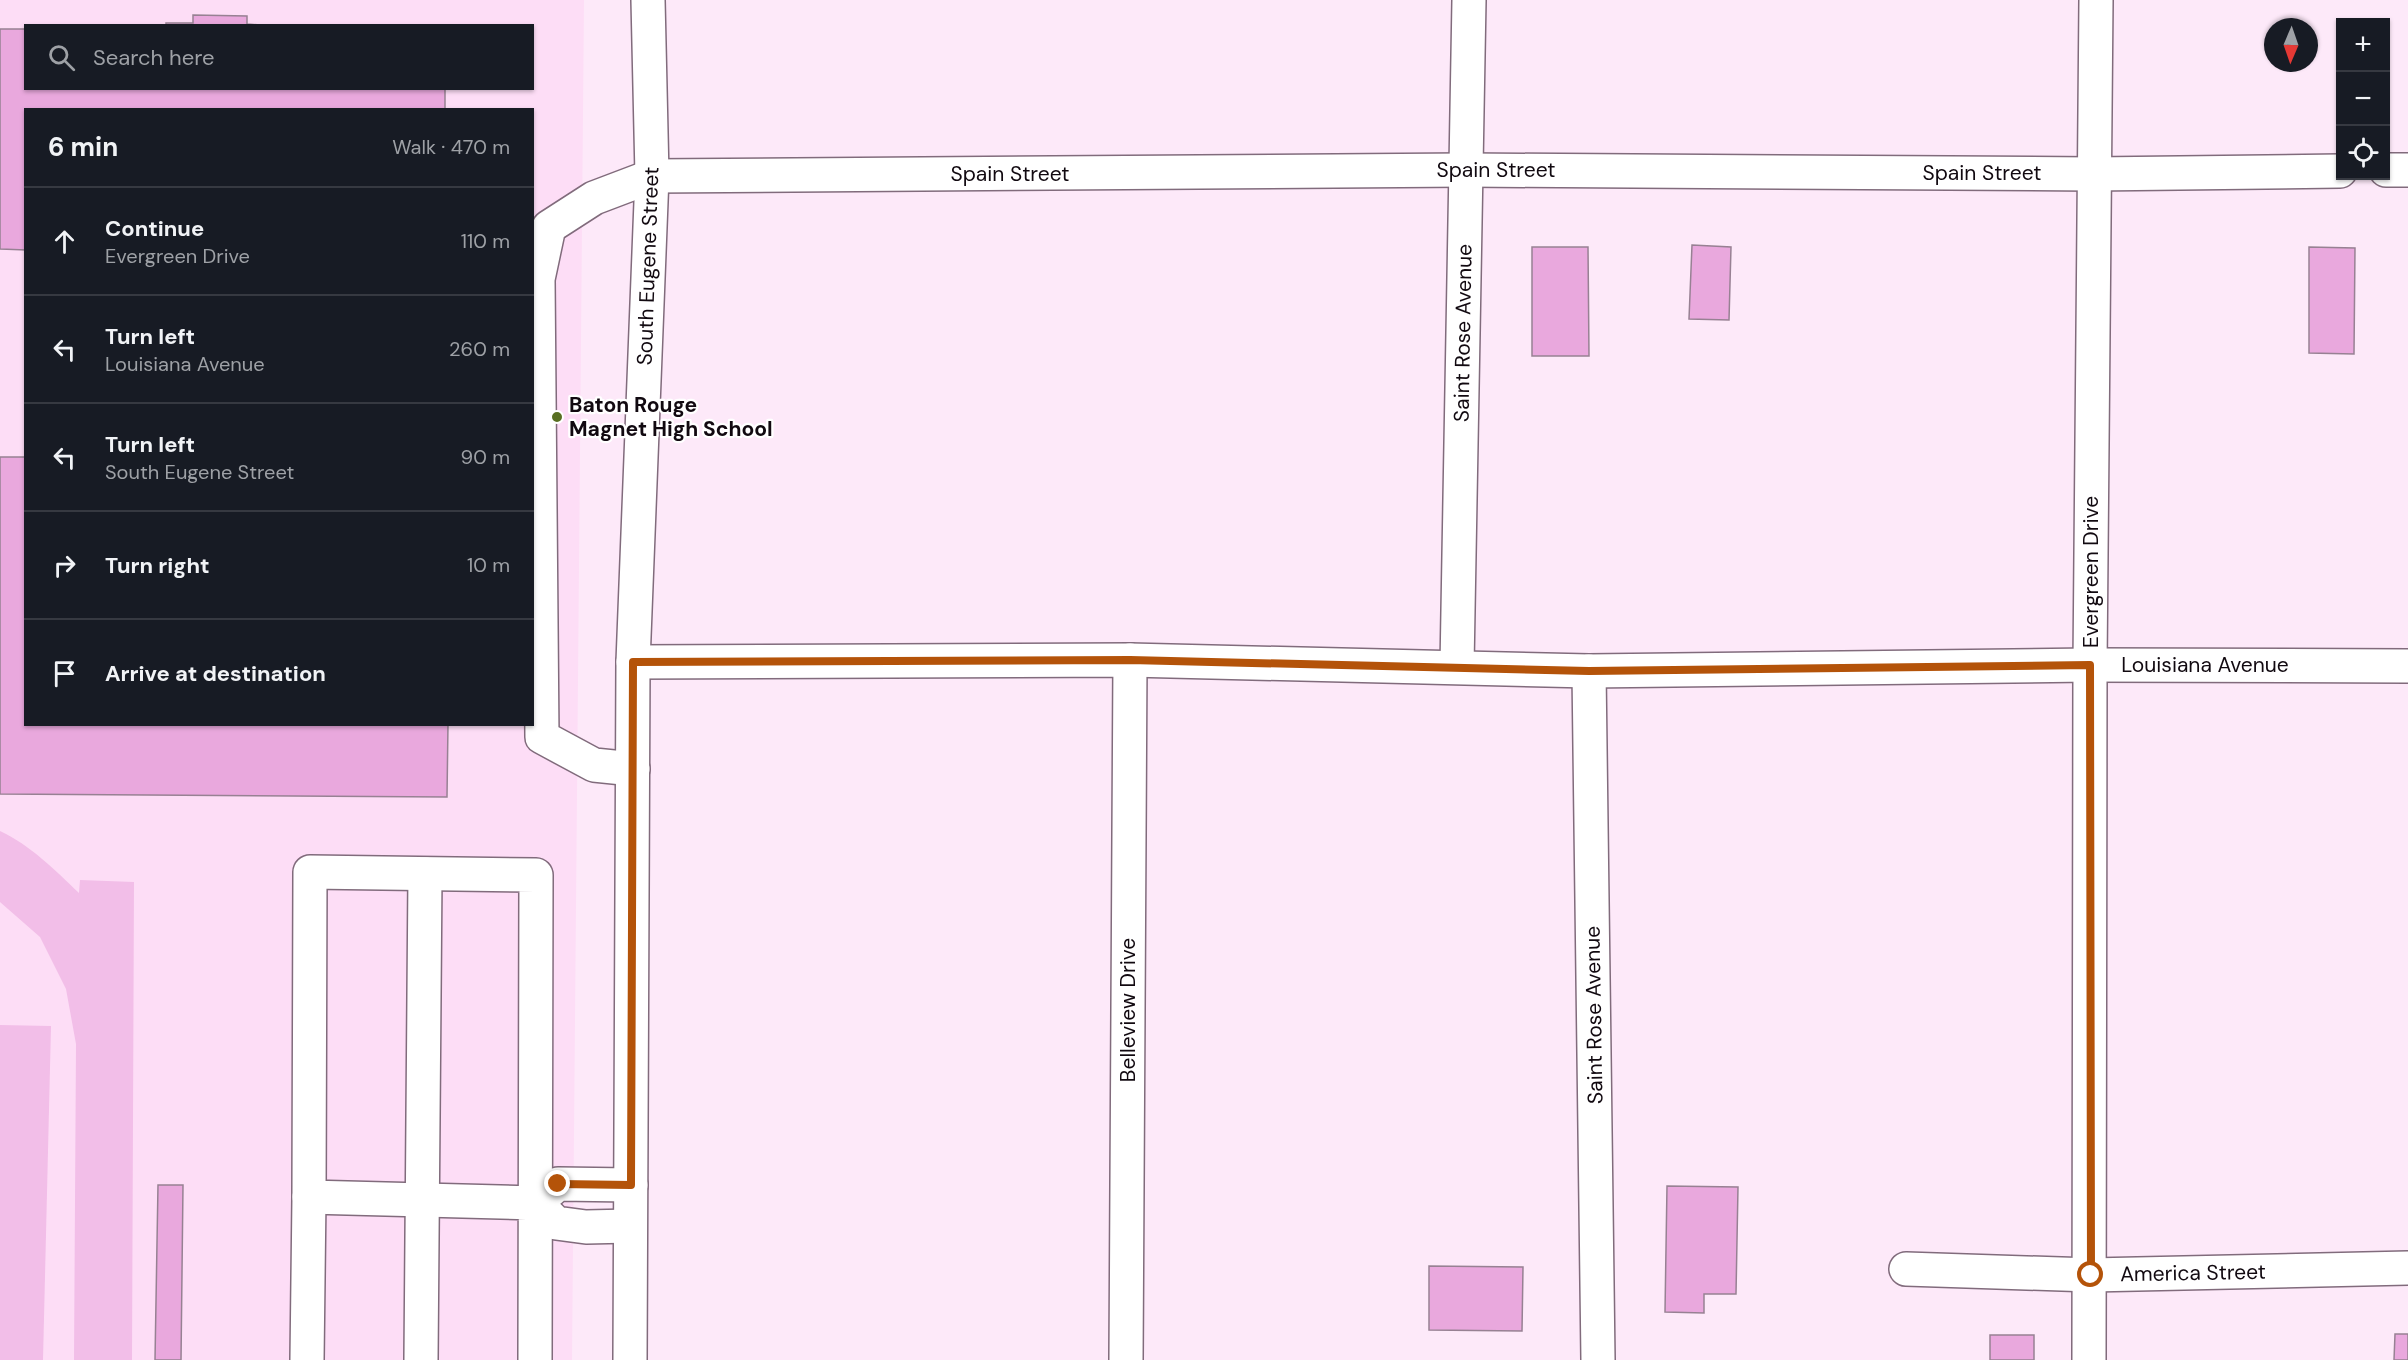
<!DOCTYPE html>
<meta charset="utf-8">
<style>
body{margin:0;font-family:"DM Sans",sans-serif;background:#242831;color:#f1f3f6}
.controls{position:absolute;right:18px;top:18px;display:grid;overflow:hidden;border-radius:0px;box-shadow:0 2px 4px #0004}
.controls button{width:54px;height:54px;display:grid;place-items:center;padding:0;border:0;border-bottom:2px solid #363941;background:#171b24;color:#f1f3f6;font:30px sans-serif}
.compass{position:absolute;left:2264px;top:18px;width:54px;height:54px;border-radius:50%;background:#171b24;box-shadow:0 2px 4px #0004;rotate:182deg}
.stop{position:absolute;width:18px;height:18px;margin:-14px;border:4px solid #b45309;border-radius:50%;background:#fff}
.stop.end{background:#b45309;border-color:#fff;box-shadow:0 2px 6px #0008}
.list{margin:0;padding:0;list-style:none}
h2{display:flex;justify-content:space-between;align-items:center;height:78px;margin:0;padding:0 24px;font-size:26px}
h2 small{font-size:20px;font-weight:400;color:#9ea1a6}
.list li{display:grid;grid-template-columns:39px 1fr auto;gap:18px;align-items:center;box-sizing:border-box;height:108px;padding:0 24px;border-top:2px solid #363941}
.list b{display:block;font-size:22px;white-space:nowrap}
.list p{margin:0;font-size:20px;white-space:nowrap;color:#9ea1a6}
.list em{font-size:20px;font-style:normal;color:#9ea1a6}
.icon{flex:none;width:33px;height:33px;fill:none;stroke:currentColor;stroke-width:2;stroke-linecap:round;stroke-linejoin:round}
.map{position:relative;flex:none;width:2408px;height:1360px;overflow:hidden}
.search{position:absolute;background:#171b24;box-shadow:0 2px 4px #0004;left:24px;top:24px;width:510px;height:66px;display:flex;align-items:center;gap:15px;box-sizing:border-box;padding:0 21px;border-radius:0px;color:#9ea1a6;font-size:22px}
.panel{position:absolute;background:#171b24;box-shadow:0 2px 4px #0004;left:24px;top:108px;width:510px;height:618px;border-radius:0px}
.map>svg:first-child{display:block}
.built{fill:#fdddf6;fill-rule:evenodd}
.green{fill:#f2bee8}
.building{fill:#e9a8dd;stroke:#978193;stroke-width:1.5}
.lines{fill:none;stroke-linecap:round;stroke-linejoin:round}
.minor-casing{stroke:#816b7c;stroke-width:36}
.minor{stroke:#fff;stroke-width:33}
.route{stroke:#b45309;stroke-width:8}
.poi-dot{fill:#586f21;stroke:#fff;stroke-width:2}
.labels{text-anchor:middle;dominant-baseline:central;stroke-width:4.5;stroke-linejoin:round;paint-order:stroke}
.street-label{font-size:21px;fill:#110910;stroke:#fff}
.poi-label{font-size:21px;font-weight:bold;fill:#110910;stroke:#fff;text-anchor:start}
</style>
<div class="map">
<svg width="2408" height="1360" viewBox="0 0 2408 1360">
<rect width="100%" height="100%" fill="#fde9f9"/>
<path class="built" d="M 0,0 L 584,0 L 572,1360 L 0,1360 ZM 26,26 L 532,26 L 532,88 L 26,88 ZM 26,110 L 532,110 L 532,724 L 26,724 Z"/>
<g class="green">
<path d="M 0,831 C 30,845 55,870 79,893 L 80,880 L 134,882 L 132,1360 L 74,1360 L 76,1044 L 66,989 L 40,937 L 0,902 Z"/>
<path d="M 0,1025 L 51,1026 L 43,1360 L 0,1360 Z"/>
</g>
<g class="building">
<path d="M 193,15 L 247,16 L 247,24 L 273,26 L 166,26 L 166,23 L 193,23 Z"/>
<path d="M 0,29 L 26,29 L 26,88 L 445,88 L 445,110 L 26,110 L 26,250 L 0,249 Z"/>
<path d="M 1692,245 L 1731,247 L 1729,320 L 1689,319 Z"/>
<path d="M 1532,247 L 1588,247 L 1589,356 L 1532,356 Z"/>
<path d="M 2309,247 L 2355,248 L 2354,354 L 2309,353 Z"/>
<path d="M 0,457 L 26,457 L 26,724 L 448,724 L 447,797 L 0,794 Z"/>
<path d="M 158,1185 L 183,1185 L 181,1360 L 155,1360 Z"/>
<path d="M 1667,1186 L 1738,1187 L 1736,1294 L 1704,1294 L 1704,1313 L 1665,1312 Z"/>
<path d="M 1429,1266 L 1523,1267 L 1522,1331 L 1429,1330 Z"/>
<path d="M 2395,1334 L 2408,1334 L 2408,1360 L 2394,1360 Z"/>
<rect x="1990" y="1335" width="44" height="25"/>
</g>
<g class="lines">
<g class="minor-casing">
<g id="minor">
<path d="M 2386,170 L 2408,170"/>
<path d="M 633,662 L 1130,660 L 1589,671 L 2090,665 L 2408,666"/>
<path d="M 1457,666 L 1469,0"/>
<path d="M 1589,671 L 1598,1360"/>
<path d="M 633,769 L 594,765 L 542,737 L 538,279 L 549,227 L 594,198 L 652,176 L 1466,170 L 2093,174 L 2340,171"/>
<path d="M 630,1226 L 586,1227 L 556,1223 L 536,1203 L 558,1184 L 631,1185"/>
<path d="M 1906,1269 L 2091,1275 L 2408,1268"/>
<path d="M 307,1360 L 309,1197"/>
<path d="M 421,1360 L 425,874"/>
<path d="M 535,1360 L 536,875 L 310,872 L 309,1197 L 536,1203"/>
<path d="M 630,1360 L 633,662 L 652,176 L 648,0"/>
<path d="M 1126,1360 L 1130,660"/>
<path d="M 2089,1360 L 2090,665 L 2096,0"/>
</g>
</g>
<use href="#minor" class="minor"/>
</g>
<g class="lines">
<path class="route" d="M 558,1184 L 631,1185 L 633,662 L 1130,660 L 1589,671 L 2090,665 L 2091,1275"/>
</g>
<circle class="poi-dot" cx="557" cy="417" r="6"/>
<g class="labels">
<g class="street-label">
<text x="1496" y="170">Spain Street</text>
<text x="1982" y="173">Spain Street</text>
<text x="1010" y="174">Spain Street</text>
<text transform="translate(648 266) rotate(-88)">South Eugene Street</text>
<text transform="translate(1463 333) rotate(-89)">Saint Rose Avenue</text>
<text transform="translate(2091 572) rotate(-90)">Evergreen Drive</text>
<text x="2205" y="665">Louisiana Avenue</text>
<text transform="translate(1128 1010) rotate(-90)">Belleview Drive</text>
<text transform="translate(1594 1015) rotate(-91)">Saint Rose Avenue</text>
<text transform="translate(2193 1273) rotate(-1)">America Street</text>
</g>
<g class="poi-label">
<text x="569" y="405">Baton Rouge<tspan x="569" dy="24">Magnet High School</tspan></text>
</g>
</g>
</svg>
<div class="controls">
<button>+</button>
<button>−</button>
<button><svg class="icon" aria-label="locate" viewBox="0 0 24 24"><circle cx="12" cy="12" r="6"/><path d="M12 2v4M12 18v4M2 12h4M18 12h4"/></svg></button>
</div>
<svg class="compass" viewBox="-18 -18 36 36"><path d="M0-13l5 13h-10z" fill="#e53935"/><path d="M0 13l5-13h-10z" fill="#9ea1a6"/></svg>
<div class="stop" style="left:2091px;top:1275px"></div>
<div class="stop end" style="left:558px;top:1184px"></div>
<div class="search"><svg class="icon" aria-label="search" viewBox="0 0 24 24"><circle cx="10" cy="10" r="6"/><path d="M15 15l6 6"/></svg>Search here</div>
<section class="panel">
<h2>6 min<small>Walk · 470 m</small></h2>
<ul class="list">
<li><svg class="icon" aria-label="ahead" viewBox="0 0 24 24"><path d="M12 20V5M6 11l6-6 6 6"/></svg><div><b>Continue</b><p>Evergreen Drive</p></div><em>110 m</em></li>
<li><svg class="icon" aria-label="left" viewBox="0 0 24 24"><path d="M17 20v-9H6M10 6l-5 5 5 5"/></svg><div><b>Turn left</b><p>Louisiana Avenue</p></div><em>260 m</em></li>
<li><svg class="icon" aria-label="left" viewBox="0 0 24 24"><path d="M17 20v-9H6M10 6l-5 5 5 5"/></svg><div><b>Turn left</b><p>South Eugene Street</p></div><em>90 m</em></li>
<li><svg class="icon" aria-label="right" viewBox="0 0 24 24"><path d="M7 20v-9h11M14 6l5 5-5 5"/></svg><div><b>Turn right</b></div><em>10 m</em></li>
<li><svg class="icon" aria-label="arrive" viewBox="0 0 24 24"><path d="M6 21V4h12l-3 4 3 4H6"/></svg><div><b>Arrive at destination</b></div></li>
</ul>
</section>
</div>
